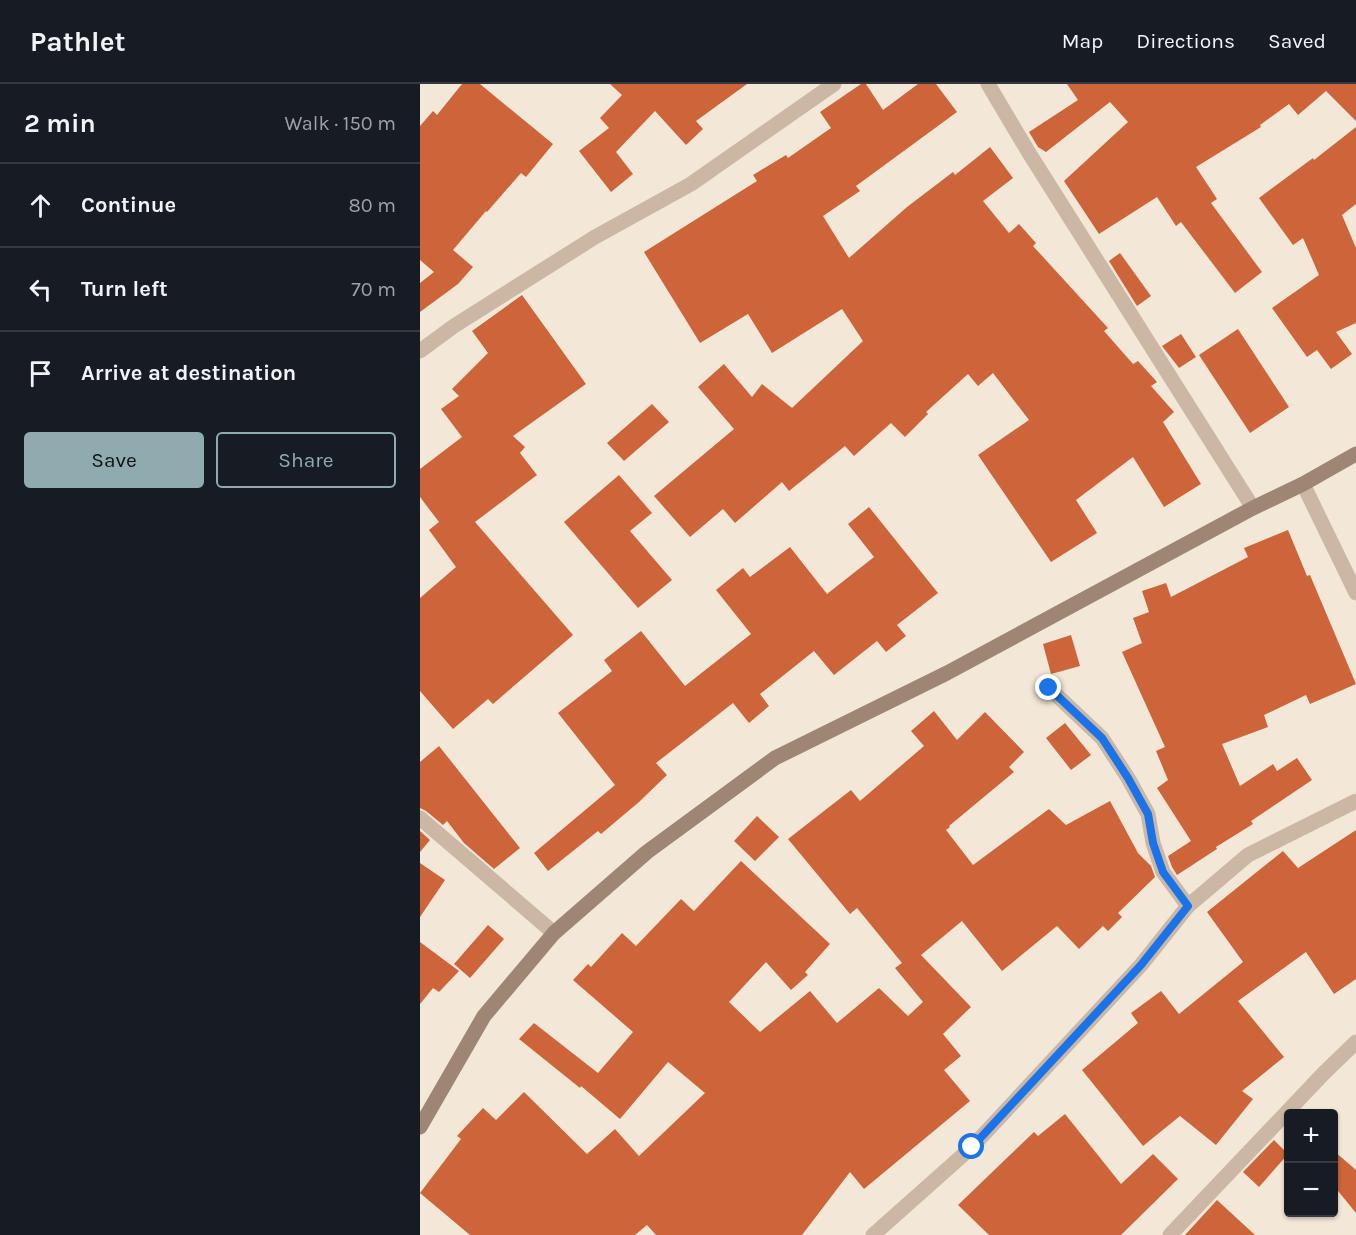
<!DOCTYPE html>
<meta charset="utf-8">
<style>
body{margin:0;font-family:Karla,sans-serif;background:#242831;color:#f1f3f6}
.controls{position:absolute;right:18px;bottom:18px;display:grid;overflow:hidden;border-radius:6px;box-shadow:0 2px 4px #0004}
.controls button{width:54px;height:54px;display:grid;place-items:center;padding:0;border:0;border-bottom:2px solid #363941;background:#171b24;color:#f1f3f6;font:30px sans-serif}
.stop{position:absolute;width:18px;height:18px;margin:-14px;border:4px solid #1a73e8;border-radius:50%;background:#fff}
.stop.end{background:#1a73e8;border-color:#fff;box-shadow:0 2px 6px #0008}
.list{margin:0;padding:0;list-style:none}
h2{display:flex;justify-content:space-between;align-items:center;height:78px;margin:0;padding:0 24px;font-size:26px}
h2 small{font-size:20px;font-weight:400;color:#9ea1a6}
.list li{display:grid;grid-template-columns:39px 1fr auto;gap:18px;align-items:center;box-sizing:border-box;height:84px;padding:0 24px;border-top:2px solid #363941}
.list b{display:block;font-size:22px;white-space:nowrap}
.list em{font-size:20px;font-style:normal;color:#9ea1a6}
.actions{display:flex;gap:12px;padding:18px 24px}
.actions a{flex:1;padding:14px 0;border:2px solid #8fabaf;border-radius:6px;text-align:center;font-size:21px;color:#8fabaf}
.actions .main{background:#8fabaf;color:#111}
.icon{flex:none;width:33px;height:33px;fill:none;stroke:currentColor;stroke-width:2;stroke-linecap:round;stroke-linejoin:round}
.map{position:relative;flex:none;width:936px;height:1151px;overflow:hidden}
header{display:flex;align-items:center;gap:36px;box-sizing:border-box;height:84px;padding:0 30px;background:#171b24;border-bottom:2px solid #363941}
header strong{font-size:28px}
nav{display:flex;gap:33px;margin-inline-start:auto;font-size:21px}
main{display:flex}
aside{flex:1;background:#171b24}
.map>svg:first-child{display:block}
.building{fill:#ce653a}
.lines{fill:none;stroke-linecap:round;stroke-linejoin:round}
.street{stroke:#cbb7a3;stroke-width:15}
.secondary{stroke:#9f8674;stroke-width:15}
.route{stroke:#1a73e8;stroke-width:8}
</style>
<header>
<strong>Pathlet</strong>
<nav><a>Map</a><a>Directions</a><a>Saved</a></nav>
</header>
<main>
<aside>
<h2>2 min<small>Walk · 150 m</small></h2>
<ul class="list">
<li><svg class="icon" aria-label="ahead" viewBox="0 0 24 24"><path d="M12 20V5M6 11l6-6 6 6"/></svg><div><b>Continue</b></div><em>80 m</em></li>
<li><svg class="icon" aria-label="left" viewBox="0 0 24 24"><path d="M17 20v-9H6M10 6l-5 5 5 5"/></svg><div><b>Turn left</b></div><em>70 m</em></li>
<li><svg class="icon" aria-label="arrive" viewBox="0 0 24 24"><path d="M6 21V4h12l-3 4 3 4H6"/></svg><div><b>Arrive at destination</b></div></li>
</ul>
<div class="actions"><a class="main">Save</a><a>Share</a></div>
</aside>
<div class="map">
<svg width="936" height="1151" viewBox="0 0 936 1151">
<rect width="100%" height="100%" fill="#f3e7d7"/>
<g class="building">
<path d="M 42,0 L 60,0 L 133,60 L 106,93 L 101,89 L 67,128 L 66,127 L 33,166 L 53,183 L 38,200 L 0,228 L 0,199 L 14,188 L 0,176 L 0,42 L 13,27 L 17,31 Z"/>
<path d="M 190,0 L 327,0 L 276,37 L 283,45 L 266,61 L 235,27 L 196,68 L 213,90 L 191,108 L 159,67 L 189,44 L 180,34 L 202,11 Z"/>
<path d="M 441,0 L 446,0 L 463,26 L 498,0 L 516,0 L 537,28 L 436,102 L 440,107 L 403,132 L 429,174 L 487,123 L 533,88 L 535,91 L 570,63 L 593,94 L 563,117 L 589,149 L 599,140 L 616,159 L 613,162 L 688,244 L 684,247 L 713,280 L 718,277 L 737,298 L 731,302 L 754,328 L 743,338 L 781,400 L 744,423 L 713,373 L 656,416 L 677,449 L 631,478 L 558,371 L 609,336 L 573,289 L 558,302 L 548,290 L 506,328 L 508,330 L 485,353 L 471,339 L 434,372 L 425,362 L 369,407 L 362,398 L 315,439 L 303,425 L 270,453 L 234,412 L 314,345 L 278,303 L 304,280 L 332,313 L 342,300 L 372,324 L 443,257 L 422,225 L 352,269 L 328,230 L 280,259 L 224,168 L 337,97 L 333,91 L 366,71 L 368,74 L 411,44 L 400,28 Z"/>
<path d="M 647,0 L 936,0 L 936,37 L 906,7 L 878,31 L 869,20 L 840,41 L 841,43 L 776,83 L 797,115 L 791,119 L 842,188 L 815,209 L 761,138 L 756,142 L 737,113 L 679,150 L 644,97 L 708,38 L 690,18 L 626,68 L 618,63 L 609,48 L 658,16 Z"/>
<path d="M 936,43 L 936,120 L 922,131 L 936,164 L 936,239 L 916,248 L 932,270 L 911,285 L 897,266 L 887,273 L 852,224 L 899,191 L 883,154 L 873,161 L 839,114 L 893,74 L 894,76 Z"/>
<path d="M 700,169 L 731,212 L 717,222 L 689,177 Z"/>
<path d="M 102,211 L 166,300 L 93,352 L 105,363 L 100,369 L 117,391 L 55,438 L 153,551 L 73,620 L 68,615 L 33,645 L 0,607 L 0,514 L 36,483 L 9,446 L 19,438 L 0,413 L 0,385 L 42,353 L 21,325 L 39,312 L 32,305 L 68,269 L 52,247 Z"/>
<path d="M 818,245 L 869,323 L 830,349 L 779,271 Z"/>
<path d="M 761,250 L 776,273 L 759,284 L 742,262 Z"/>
<path d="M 232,320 L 249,338 L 204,377 L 187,359 Z"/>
<path d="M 199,391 L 232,429 L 210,447 L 252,496 L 218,524 L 144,438 Z"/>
<path d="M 449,423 L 518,509 L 477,541 L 486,552 L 466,568 L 457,557 L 414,591 L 394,567 L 340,610 L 349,622 L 329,639 L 313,619 L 236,679 L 247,691 L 219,718 L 181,750 L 178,747 L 128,787 L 114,769 L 195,701 L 138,629 L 192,587 L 184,576 L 221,547 L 265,602 L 331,550 L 296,506 L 323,484 L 330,493 L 370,463 L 407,510 L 454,473 L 428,440 Z"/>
<path d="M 868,446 L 887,492 L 890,491 L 936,600 L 890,620 L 886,611 L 844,631 L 848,643 L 802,660 L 820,702 L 853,680 L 857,687 L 877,674 L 892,696 L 831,737 L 833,740 L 796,763 L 797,765 L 757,791 L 752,783 L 748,772 L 771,757 L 737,704 L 748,696 L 736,667 L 745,663 L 702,568 L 722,559 L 713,534 L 729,528 L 722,507 L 746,499 L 751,513 L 828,473 L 824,464 Z"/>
<path d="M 651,551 L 660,582 L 631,590 L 623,560 Z"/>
<path d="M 514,627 L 537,656 L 565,628 L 604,668 L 589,683 L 594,688 L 529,742 L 530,743 L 526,746 L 553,781 L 629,725 L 646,741 L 690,717 L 718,769 L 731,782 L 735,793 L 698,829 L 702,833 L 688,847 L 683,842 L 659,865 L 637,842 L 582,887 L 542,837 L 501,871 L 551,923 L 523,950 L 541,972 L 524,986 L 550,1017 L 444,1105 L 430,1088 L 382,1151 L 236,1151 L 227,1141 L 215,1151 L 50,1151 L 0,1109 L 41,1055 L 37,1052 L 63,1024 L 76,1036 L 104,1008 L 167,1070 L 195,1045 L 219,1072 L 285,1009 L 248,978 L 200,1035 L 161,1002 L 160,1004 L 99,955 L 114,939 L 178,989 L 213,948 L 153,896 L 168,880 L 171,883 L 202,849 L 216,862 L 261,815 L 274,827 L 321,777 L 410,860 L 385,888 L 388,891 L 371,906 L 346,878 L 309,918 L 340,948 L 390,907 L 417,939 L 459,904 L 488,932 L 503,918 L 475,884 L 482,879 L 437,824 L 430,830 L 368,755 L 431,706 L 440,717 L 504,662 L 491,647 Z"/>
<path d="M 645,639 L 671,671 L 651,686 L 626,654 Z"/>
<path d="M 19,662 L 100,764 L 74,785 L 44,759 L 27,737 L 23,741 L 6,727 L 0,724 L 0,678 Z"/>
<path d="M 337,732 L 359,753 L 335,777 L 314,757 Z"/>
<path d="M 936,746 L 936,895 L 914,910 L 886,868 L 818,917 L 864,973 L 822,1007 L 833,1015 L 796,1061 L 760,1032 L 723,1062 L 662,986 L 718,939 L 711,929 L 741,907 L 759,930 L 823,878 L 787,828 L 863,767 L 878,784 Z"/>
<path d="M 0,747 L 10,756 L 0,768 Z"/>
<path d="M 0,779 L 25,796 L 0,833 Z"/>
<path d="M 68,841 L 84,855 L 50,894 L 34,880 Z"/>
<path d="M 0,858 L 39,887 L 19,908 L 13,904 L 0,920 Z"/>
<path d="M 645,1030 L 701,1100 L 733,1070 L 758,1095 L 701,1151 L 569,1151 L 538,1121 L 614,1048 L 618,1052 Z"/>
<path d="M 854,1056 L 868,1070 L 839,1103 L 823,1088 Z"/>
<path d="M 914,1067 L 936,1086 L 936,1129 L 914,1102 Z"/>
<path d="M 797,1116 L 835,1151 L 765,1151 Z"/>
</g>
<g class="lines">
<g class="street">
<path d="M 568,0 L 609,69 L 833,424"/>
<path d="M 0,267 L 34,242 L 175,153 L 271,100 L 414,0"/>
<path d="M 883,400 L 936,509"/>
<path d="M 629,604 L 682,654 L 708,694 L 728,730 L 733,759 L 743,788 L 768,822"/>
<path d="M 0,734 L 134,849"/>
<path d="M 453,1151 L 552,1063 L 721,881 L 768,822 L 828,771 L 936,717"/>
<path d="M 750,1151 L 903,990 L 936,958"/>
</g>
<path class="secondary" d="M 0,1043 L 64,932 L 134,849 L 227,768 L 355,674 L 527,589 L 833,424 L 883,400 L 936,370"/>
</g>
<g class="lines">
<path class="route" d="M 552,1063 L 721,881 L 768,822 L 743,788 L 733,759 L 728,730 L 708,694 L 682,654 L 629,604"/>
</g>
</svg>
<div class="controls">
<button>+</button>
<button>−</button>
</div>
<div class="stop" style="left:552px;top:1063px"></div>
<div class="stop end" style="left:629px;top:604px"></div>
</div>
</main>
